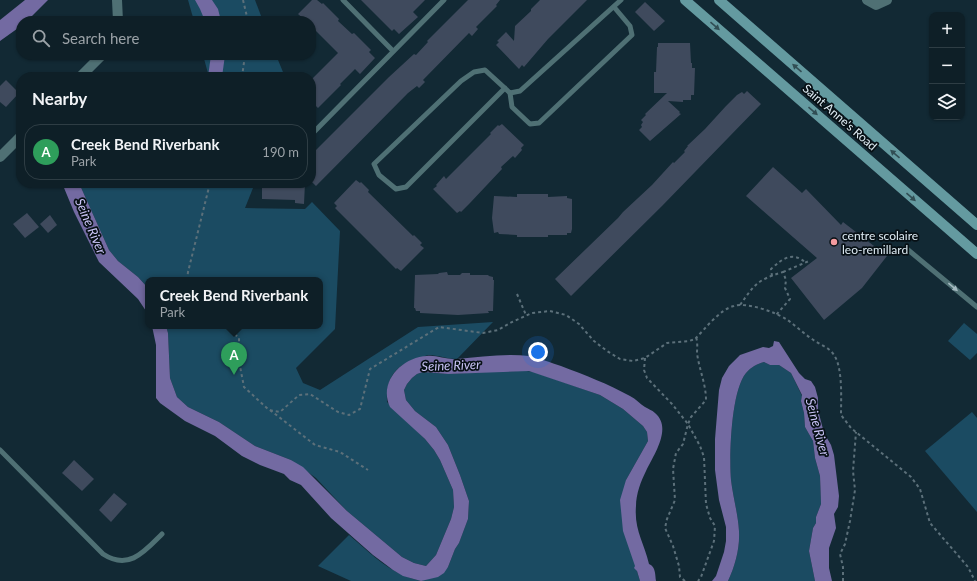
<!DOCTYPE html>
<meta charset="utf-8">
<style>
body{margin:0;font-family:Lato,sans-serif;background:#1c2c33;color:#f1f3f6}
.controls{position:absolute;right:12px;top:12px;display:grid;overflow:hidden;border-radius:8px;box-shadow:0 1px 3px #0004}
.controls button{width:36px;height:36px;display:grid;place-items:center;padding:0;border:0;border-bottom:1px solid #2e3d44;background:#0e1f27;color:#f1f3f6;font:20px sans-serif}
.you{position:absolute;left:538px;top:352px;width:14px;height:14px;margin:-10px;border:3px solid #fff;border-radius:50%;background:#1a73e8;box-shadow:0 0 0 6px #1a73e833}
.badge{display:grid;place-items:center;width:26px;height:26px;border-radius:50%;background:#ea580c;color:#fff;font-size:13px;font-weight:700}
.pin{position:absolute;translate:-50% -33px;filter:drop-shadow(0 1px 2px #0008)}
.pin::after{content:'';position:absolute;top:21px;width:14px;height:12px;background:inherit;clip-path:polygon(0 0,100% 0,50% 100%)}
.popup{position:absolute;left:145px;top:277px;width:178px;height:52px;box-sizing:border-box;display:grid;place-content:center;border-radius:8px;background:#0e1f27;filter:drop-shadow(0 1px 3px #0005);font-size:13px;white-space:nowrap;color:#9ba2a7}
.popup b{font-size:15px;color:#f1f3f6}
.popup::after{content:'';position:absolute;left:50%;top:100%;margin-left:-8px;border:8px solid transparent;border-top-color:#0e1f27}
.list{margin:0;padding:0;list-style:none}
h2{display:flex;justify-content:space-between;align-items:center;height:52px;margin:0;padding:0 16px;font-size:17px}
h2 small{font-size:13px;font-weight:400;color:#9ba2a7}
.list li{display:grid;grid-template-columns:26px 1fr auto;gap:12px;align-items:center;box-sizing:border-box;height:56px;margin:0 8px 8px;padding:0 8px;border:1px solid #2e3d44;border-radius:16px}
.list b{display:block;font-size:15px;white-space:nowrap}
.list p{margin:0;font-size:13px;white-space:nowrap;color:#9ba2a7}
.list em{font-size:13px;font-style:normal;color:#9ba2a7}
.icon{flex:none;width:22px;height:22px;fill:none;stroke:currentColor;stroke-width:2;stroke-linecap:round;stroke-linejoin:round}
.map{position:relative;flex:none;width:977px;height:581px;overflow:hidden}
.search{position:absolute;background:#0e1f27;box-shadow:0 1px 3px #0004;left:16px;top:16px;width:300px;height:44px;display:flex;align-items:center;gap:10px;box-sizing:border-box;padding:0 14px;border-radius:16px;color:#9ba2a7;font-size:15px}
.panel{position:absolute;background:#0e1f27;box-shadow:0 1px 3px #0004;left:16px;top:72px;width:300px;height:116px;border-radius:16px}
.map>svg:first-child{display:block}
.green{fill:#1b4b62}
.water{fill:#736aa2}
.building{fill:#3f4a5d}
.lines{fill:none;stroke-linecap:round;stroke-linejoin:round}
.path{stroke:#5c707a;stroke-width:2;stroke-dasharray:3 3;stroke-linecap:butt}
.lane{stroke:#4f7074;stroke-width:5}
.street{stroke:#4f7074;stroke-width:10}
.secondary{stroke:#649aa0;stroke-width:10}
.oneway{fill:#314e54}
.oneway2{fill:#a5bac1}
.poi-dot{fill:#f49b9f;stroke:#071015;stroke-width:1.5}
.labels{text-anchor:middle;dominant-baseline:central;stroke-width:3.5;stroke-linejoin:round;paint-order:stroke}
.street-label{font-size:12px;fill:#dfecf4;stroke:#071015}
.poi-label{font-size:12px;fill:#dfecf4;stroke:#071015;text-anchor:start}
.water-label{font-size:13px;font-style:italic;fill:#c9c3f5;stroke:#071015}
</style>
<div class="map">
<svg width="977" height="581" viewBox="0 0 977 581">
<rect width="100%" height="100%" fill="#122934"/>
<g class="green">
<path d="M 188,0 L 255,0 L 263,21 L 194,21 Z"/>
<path d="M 203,55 L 276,55 L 285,77 L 209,77 Z"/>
<path d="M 79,183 L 255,183 L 245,208 L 305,209 L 312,202 L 340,231 L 335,329 L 296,368 L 303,383 L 320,390 L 418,327 L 493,322 L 457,359 C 447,359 438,355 429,355 C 426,355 421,358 417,359 C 395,365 386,378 387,402 L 425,439 L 434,450 L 440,460 L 453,490 L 454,507 L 451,519 L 436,555 L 426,566 L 414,563 L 402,557 L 347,511 L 316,478 L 291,460 L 255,446 L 219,422 L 188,407 L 177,397 L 170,378 L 168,333 L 166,326 L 320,326 L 320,280 L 148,280 L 148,288 L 138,277 L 118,261 L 109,250 Z"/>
<path d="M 964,323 L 977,334 L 977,353 L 970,360 L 948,341 Z"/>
<path d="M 764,362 L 770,365 L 779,365 L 791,373 L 802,396 L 801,401 L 804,413 L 805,427 L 813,441 L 815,458 L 820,476 L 821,504 L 816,517 L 816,523 L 813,528 L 809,551 L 815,581 L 728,581 C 735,566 740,548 739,531 C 738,514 733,497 731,480 C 729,456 731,391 746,373 C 751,367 757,364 764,362 Z"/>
<path d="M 505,371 C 515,372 525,370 534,372 L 600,395 L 623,409 L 643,426 L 647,432 L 648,441 L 626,480 L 637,571 L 640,581 L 351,581 L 318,566 L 349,535 C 366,549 383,567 403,575 C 409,578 415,579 421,581 L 448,567 L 455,549 L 459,543 L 468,519 L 469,501 L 460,475 L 448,445 L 436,427 L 415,411 L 406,400 L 404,390 L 407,384 L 412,378 L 417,374 L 423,372 L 448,374 Z"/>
<path d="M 972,412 L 977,418 L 977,512 L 925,451 Z"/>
</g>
<g class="water">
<path d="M 25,0 L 48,0 L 27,21 L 21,21 L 21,26 L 0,41 L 0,20 Z"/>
<path d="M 195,0 L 212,0 L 218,9 L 221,21 L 205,21 L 200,9 Z"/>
<path d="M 211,55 L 225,55 L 222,77 L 208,77 Z"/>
<path d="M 62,183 L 79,183 L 109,250 L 118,261 L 138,277 L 148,288 L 148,314 L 138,299 L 99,262 L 74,212 Z"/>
<path d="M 152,326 L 166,326 L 168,333 L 170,378 L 177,397 L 188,407 L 219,422 L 255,446 L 291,460 L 303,467 L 347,511 L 402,557 L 414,563 L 426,566 L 436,555 L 451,519 L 454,507 L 453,490 L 440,460 L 434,450 L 425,439 L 390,407 C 378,382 402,357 427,356 C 437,355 447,360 457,359 C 480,357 506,353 529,356 C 540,358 551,363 561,366 C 585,375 608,384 630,396 C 636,399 640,404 645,407 C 648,409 652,410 655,413 C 673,428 653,456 646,471 C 641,481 636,494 636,506 C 634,530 644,542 649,564 C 656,567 655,575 656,581 L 640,581 L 637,571 L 634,568 L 635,566 L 623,531 L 620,500 L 626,480 L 648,441 L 647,432 L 643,426 L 623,409 L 600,395 L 529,371 L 448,374 L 423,372 L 417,374 L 412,378 L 407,384 L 404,390 L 406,400 L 415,411 L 436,427 L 448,445 L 460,475 L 469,501 L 468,519 L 459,543 L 455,549 L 448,567 L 444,573 L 438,577 L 421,581 L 403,576 L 393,570 L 373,555 L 331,518 L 301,485 L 290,480 L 284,474 L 260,465 L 242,456 L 215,436 L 185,421 L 160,403 L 156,398 L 156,345 Z"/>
<path d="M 774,341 L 779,342 L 799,373 L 805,379 L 811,381 L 815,387 L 818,398 L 818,410 L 824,433 L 831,445 L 834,455 L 839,496 L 838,507 L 834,514 L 836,528 L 829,548 L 829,568 L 832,581 L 815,581 L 809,551 L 813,528 L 816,523 L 816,517 L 821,504 L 820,476 L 815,458 L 813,441 L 805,427 L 804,413 L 801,401 L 802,395 L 791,373 L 779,365 L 770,365 L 764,362 C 757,364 751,367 746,373 C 731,391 729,456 731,480 C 733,497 738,514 739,531 C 740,548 735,566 728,581 L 712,581 L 716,576 L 724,552 L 726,541 L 726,527 L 719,500 L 715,470 L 715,439 L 719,390 L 722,378 L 729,366 L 740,355 L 763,347 L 769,348 L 773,346 Z"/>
</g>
<g class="building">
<path d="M 312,0 L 317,0 L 322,4 L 323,3 L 339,19 L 338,21 L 352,34 L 354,33 L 371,50 L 369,52 L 375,58 L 360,74 L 355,69 L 340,84 L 341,85 L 318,108 L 311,101 L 311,80 L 338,53 L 311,26 L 311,21 L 306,21 L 298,14 Z"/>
<path d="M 361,0 L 425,0 L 413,12 L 418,17 L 399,34 L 394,29 L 392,31 Z"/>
<path d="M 468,0 L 500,0 L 496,5 L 497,6 L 476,27 L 478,29 L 472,36 L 469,33 L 423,80 L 425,82 L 419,88 L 417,86 L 408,93 L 316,186 L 311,181 L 311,155 L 389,77 L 414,54 L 416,55 L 428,42 L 427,41 Z"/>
<path d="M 540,0 L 587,0 L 548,39 L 524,67 L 522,65 L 519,69 L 496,45 L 499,42 L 497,41 L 506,32 L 514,41 L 515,26 L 531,11 L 531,9 Z"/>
<path d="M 645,2 L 665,21 L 654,31 L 635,12 Z"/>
<path d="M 658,43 L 690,43 L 691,63 L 692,63 L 692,68 L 695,68 L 694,95 L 691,95 L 691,100 L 683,100 L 683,102 L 668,101 L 680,112 L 679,113 L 681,114 L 650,141 L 639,130 L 642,127 L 641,125 L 643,122 L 641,120 L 646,115 L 645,114 L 667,93 L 654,93 L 654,72 L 656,72 L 657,47 L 658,47 Z"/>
<path d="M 6,80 L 19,93 L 6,107 L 0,102 L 0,86 Z"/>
<path d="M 747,91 L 761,104 L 662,206 L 571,296 L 555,279 L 618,218 L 623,212 L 652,185 L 673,162 L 674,163 L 685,152 L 684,151 L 688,146 L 687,146 L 705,129 L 726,106 L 737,95 L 742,92 L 744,94 Z"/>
<path d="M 502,124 L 524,145 L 521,148 L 522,150 L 515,158 L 513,156 L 501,167 L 502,169 L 470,203 L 461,212 L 460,211 L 457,213 L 433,189 L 437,186 L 436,185 L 444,176 L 446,179 L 491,134 L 490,133 L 498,125 L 499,126 Z"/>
<path d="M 773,167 L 802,193 L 806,189 L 841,225 L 843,222 L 887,256 L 862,288 L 824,320 L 791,278 L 817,258 L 746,196 Z"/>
<path d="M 356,180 L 360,183 L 361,182 L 369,190 L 368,192 L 413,236 L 414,235 L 422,243 L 420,245 L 424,248 L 401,271 L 397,268 L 396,269 L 335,208 L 337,206 L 334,203 Z"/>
<path d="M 262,183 L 305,183 L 304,204 L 295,203 L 295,200 L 262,199 Z"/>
<path d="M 517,194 L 548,194 L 548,197 L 567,196 L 567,198 L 572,199 L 572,229 L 571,233 L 567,233 L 567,235 L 548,235 L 548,237 L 517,237 L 517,235 L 499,234 L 498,232 L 494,233 L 492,218 L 494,196 L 517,197 Z"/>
<path d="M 27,213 L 39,227 L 25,238 L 13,224 Z"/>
<path d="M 50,215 L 57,225 L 48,233 L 40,224 Z"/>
<path d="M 447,272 L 448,275 L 460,275 L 462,273 L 470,273 L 470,275 L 488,275 L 489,276 L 493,277 L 493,280 L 494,280 L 493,311 L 488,311 L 489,313 L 458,315 L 420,313 L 420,311 L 416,311 L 415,308 L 414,308 L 415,275 L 438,274 L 439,273 Z"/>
<path d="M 74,460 L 94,479 L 82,491 L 62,473 Z"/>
<path d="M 114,493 L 127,504 L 111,522 L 99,510 Z"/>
</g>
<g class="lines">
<g class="path">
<path d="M 243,0 L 248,21"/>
<path d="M 242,77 L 245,55"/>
<path d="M 783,272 L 809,261"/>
<path d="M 772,276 L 771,269 C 783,258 793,251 806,263"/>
<path d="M 187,280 L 188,272 L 210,183"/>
<path d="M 517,294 L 526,315"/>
<path d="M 740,305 C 755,284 757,280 783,272 L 786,280 L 785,288 L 790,299 L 776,315"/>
<path d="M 226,326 L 239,338 L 239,361 L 244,387 L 269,410 L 280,412 L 299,395 L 310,394 L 338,412 L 349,415 L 360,409 L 370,369 L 439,327 L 483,333 L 498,330 L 512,322 L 532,313 L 550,311 L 566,315 L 579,324 L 594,341 L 607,351 L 620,359 L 633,361 L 645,358 L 667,343 L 689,341 L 695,339 C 705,329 720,309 734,306 C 747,302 775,312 786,319 C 795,325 803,333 812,339 C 820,345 829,347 834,355 C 843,368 841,400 841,415 L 851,428 L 911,477 L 920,489 L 930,523 L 968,567 L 975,581"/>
<path d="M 645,358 L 644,370 L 647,378 L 672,404 L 688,424 L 700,446 L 704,457 L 706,504 L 710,518 L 715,526 L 714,541 L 701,577 L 698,581"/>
<path d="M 270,410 L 315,445 L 340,452 L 368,470"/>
<path d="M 685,581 L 680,577 L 679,566 L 673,546 L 665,528 L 667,519 L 675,500 L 673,469 L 676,453 L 683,444 L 688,424 L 691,417 L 706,400 C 706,384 699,369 697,353 C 697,348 698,343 696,337"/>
<path d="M 843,581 L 843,567 L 840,554 L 845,544 L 850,521 L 855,490 L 853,471 L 856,432"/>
</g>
<g class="lane">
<path d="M 343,0 L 393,51"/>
<path d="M 505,88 L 406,187 L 396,189 L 379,175 L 374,164 L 461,81 L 474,72 L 485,70 L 510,93 L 520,91 L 621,0"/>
<path d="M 510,93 L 512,107 L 530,124 L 539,123 L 632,35 L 630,26 L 614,7"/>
<path d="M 311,135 L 444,0"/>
<path d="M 907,249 L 977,307"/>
<path d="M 0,450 L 103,554 C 129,571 145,551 162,534"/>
</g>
<g class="street">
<path d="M 117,0 L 118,21"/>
<path d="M 867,0 L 876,5 L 887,0"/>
<path d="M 80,77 L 102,55"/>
<path d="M 0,157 L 21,136"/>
</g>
<g class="secondary">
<path d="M 685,0 L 977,254"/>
<path d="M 719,0 L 977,225"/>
</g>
</g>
<defs><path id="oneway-solid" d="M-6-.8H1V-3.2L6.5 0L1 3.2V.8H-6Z"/></defs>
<g class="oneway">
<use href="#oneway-solid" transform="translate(715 26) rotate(41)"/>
<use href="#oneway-solid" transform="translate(797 68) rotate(-139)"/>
<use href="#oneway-solid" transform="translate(813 111) rotate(41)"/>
<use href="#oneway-solid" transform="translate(895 154) rotate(-139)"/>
<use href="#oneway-solid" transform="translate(911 197) rotate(41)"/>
</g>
<use class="oneway2" href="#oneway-solid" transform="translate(953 287) rotate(40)"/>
<circle class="poi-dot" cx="834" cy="242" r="4"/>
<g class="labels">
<g class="street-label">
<text transform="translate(840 117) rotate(41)">Saint Anne's Road</text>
</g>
<g class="poi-label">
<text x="842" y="235">centre scolaire<tspan x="842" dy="14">leo-remillard</tspan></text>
</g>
<g class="water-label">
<text transform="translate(91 226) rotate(67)">Seine River</text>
<text transform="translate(451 365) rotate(-2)">Seine River</text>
<text transform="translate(818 427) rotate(75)">Seine River</text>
</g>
</g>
</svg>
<div class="controls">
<button>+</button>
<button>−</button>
<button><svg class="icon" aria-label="layers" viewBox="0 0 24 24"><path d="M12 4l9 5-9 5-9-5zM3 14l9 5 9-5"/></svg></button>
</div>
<div class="you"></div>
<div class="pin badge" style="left:234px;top:375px;background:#2e9e5b">A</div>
<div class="popup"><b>Creek Bend Riverbank</b>Park</div>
<div class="search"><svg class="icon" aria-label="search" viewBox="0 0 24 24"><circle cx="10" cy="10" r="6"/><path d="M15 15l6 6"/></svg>Search here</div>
<section class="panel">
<h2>Nearby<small></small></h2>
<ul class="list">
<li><span class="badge" style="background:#2e9e5b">A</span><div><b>Creek Bend Riverbank</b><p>Park</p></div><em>190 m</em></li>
</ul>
</section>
</div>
